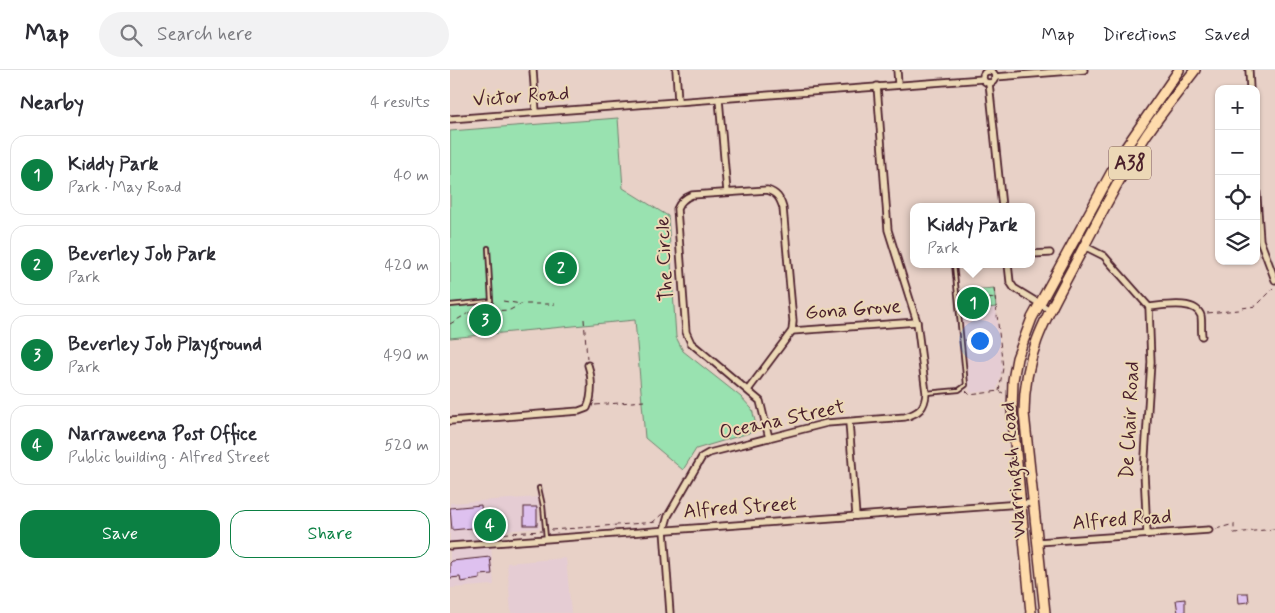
<!DOCTYPE html>
<meta charset="utf-8">
<style>
body{margin:0;font-family:Mynerve,sans-serif;background:#f2f2f3;color:#2b2b33}
.controls{position:absolute;right:15px;top:15px;display:grid;overflow:hidden;border-radius:10px;box-shadow:0 1px 4px #0004}
.controls button{width:45px;height:45px;display:grid;place-items:center;padding:0;border:0;border-bottom:1px solid #e1e1e2;background:#fff;color:#2b2b33;font:25px sans-serif}
.you{position:absolute;left:529px;top:270px;width:18px;height:18px;margin:-12px;border:4px solid #fff;border-radius:50%;background:#1a73e8;box-shadow:0 0 0 8px #1a73e833}
.badge{display:grid;place-items:center;width:32px;height:32px;border-radius:50%;background:#0b8043;color:#fff;font-size:16px;font-weight:700}
.pin{position:absolute;translate:-50% -50%;border:2px solid #fff;box-shadow:0 1px 5px #0006}
.popup{position:absolute;left:460px;top:133px;width:125px;height:65px;box-sizing:border-box;display:grid;place-content:center;border-radius:10px;background:#fff;filter:drop-shadow(0 1px 4px #0005);font-size:16px;white-space:nowrap;color:#7c7c81}
.popup b{font-size:19px;color:#2b2b33}
.popup::after{content:'';position:absolute;left:50%;top:100%;margin-left:-10px;border:10px solid transparent;border-top-color:#fff}
.list{margin:0;padding:0;list-style:none}
h2{display:flex;justify-content:space-between;align-items:center;height:65px;margin:0;padding:0 20px;font-size:21px}
h2 small{font-size:16px;font-weight:400;color:#7c7c81}
.list li{display:grid;grid-template-columns:32px 1fr auto;gap:15px;align-items:center;box-sizing:border-box;height:80px;margin:0 10px 10px;padding:0 10px;border:1px solid #e1e1e2;border-radius:15px}
.list b{display:block;font-size:19px;white-space:nowrap}
.list p{margin:0;font-size:16px;white-space:nowrap;color:#7c7c81}
.list em{font-size:16px;font-style:normal;color:#7c7c81}
.actions{display:flex;gap:10px;padding:15px 20px}
.actions a{flex:1;padding:11px 0;border:1px solid #0b8043;border-radius:15px;text-align:center;font-size:18px;color:#0b8043}
.actions .main{background:#0b8043;color:#fff}
.icon{flex:none;width:28px;height:28px;fill:none;stroke:currentColor;stroke-width:2;stroke-linecap:round;stroke-linejoin:round}
.map{position:relative;flex:none;width:825px;height:543px;overflow:hidden}
header{display:flex;align-items:center;gap:30px;box-sizing:border-box;height:70px;padding:0 25px;background:#fff;border-bottom:1px solid #e1e1e2}
header strong{font-size:24px}
nav{display:flex;gap:28px;margin-inline-start:auto;font-size:18px}
.search{width:350px;height:45px;background:#f2f2f3;display:flex;align-items:center;gap:12px;box-sizing:border-box;padding:0 18px;border-radius:28px;color:#7c7c81;font-size:19px}
main{display:flex}
aside{flex:1;background:#fff}
.map>svg:first-child{display:block}
.built{fill:#e5ccd3}
.green{fill:#99e2b0;stroke:#72806e}
.building{fill:#dec1ef;stroke:#4a1f2b}
.lines{fill:none;stroke-linecap:round;stroke-linejoin:round}
.service-casing{stroke:#4a1f2b;stroke-width:6}
.minor-casing{stroke:#4a1f2b;stroke-width:9}
.trunk-casing{stroke:#4a1f2b;stroke-width:12}
.path{stroke:#4a1f2b;stroke-width:1;stroke-dasharray:5 4;stroke-linecap:butt}
.service{stroke:#ecd8b6;stroke-width:2.5}
.minor{stroke:#ecd8b6;stroke-width:5.5}
.trunk{stroke:#fedbac;stroke-width:9}
.labels{text-anchor:middle;dominant-baseline:central;stroke-width:4;stroke-linejoin:round;paint-order:stroke}
.shield{fill:#ecd8b6;stroke:#7b5655;stroke-width:1}
.shield-label{font-size:19px;font-weight:bold;fill:#4a1f2b}
.street-label{font-size:20px;fill:#4a1f2b;stroke:#ecd8b6}
</style>
<header>
<strong>Map</strong>
<div class="search"><svg class="icon" aria-label="search" viewBox="0 0 24 24"><circle cx="10" cy="10" r="6"/><path d="M15 15l6 6"/></svg>Search here</div>
<nav><a>Map</a><a>Directions</a><a>Saved</a></nav>
</header>
<main>
<aside>
<h2>Nearby<small>4 results</small></h2>
<ul class="list">
<li><span class="badge">1</span><div><b>Kiddy Park</b><p>Park · May Road</p></div><em>40 m</em></li>
<li><span class="badge">2</span><div><b>Beverley Job Park</b><p>Park</p></div><em>420 m</em></li>
<li><span class="badge">3</span><div><b>Beverley Job Playground</b><p>Park</p></div><em>490 m</em></li>
<li><span class="badge">4</span><div><b>Narraweena Post Office</b><p>Public building · Alfred Street</p></div><em>520 m</em></li>
</ul>
<div class="actions"><a class="main">Save</a><a>Share</a></div>
</aside>
<div class="map">
<svg width="825" height="543" viewBox="0 0 825 543">
<rect width="100%" height="100%" fill="#e8d1c7"/>
<filter id="ink" filterUnits="userSpaceOnUse"><feTurbulence type="fractalNoise" baseFrequency=".02" numOctaves="2"/><feDisplacementMap in="SourceGraphic" scale="10" xChannelSelector="R" yChannelSelector="G"/><feConvolveMatrix kernelMatrix="1 2 1 2 8 2 1 2 1" color-interpolation-filters="sRGB"/></filter>
<g filter="url(#ink)">
<g class="built">
<path d="M 546,237 L 552,299 L 547,320 L 520,323 L 512,241 Z"/>
<path d="M 88,427 L 90,458 L 40,462 L 44,515 L 0,518 L 0,433 Z"/>
<path d="M 116,488 L 121,543 L 61,543 L 57,493 Z"/>
</g>
<g class="green">
<path d="M 168,48 L 173,118 L 218,146 L 226,267 L 233,281 L 291,327 L 302,339 L 306,355 L 299,363 L 246,379 L 233,400 L 195,368 L 185,250 L 0,268 L 0,61 Z"/>
<path d="M 544,218 L 546,237 L 512,241 L 510,221 Z"/>
</g>
<g class="building">
<path d="M 31,435 L 33,457 L 2,460 L 0,438 Z"/>
<rect x="74" y="437" width="13" height="18"/>
<path d="M 40,487 L 42,504 L 30,505 L 30,509 L 11,512 L 10,507 L 0,508 L 0,493 L 2,491 Z"/>
<path d="M 788,523 L 798,523 L 799,532 L 789,533 Z"/>
<path d="M 735,529 L 735,543 L 728,543 L 726,530 Z"/>
</g>
<g class="lines">
<g class="service-casing">
<g id="service">
<path d="M 0,235 L 41,231 L 38,178"/>
<path d="M 476,323 L 509,320 L 516,315 L 504,194"/>
<path d="M 89,418 L 93,436 L 96,468"/>
</g>
</g>
<g class="minor-casing">
<g id="minor">
<path d="M 83,0 L 86,42"/>
<path d="M 226,0 L 228,31"/>
<path d="M 447,0 L 448,14"/>
<path d="M 799,0 L 800,19"/>
<circle cx="539" cy="7" r="6"/>
<path d="M 545,7 L 634,0"/>
<path d="M 539,13 L 552,137"/>
<path d="M 269,29 L 277,122"/>
<path d="M 0,49 L 533,9"/>
<path d="M 806,113 L 810,170 L 825,210"/>
<path d="M 634,176 L 654,186 L 699,237 C 712,236 746,229 751,246 C 752,252 751,260 752,266"/>
<path d="M 582,184 L 600,183"/>
<path d="M 558,194 L 560,212 L 564,218 L 600,240"/>
<path d="M 342,261 L 467,252"/>
<path d="M 298,320 L 342,261 L 343,251 L 333,138 C 330,128 327,123 317,120 L 242,125 C 234,128 230,132 227,139 L 236,262 L 241,273 L 310,331 L 319,368"/>
<path d="M 0,351 L 129,341 L 137,338 C 143,326 142,307 138,295"/>
<path d="M 399,352 L 406,446"/>
<path d="M 697,464 L 694,401 L 701,292 L 699,237"/>
<path d="M 588,472 L 759,460"/>
<path d="M 0,476 L 583,433"/>
<path d="M 220,543 L 214,460 L 218,446 L 252,387 L 259,383 L 377,353 L 455,347 C 469,343 475,338 476,323 L 467,252 L 438,160 L 427,16"/>
</g>
</g>
<g class="trunk-casing">
<g id="trunk">
<path d="M 581,543 L 562,340 L 563,310 L 567,288 L 582,248 L 672,83 L 729,0"/>
<path d="M 595,543 L 574,343 C 574,278 601,239 630,184 C 651,144 672,102 697,64 C 712,42 729,21 745,0"/>
</g>
</g>
<g class="path">
<path d="M 544,218 L 553,298 L 549,321"/>
<path d="M 513,229 L 529,225 L 536,229 L 545,228"/>
<path d="M 53,231 L 71,234"/>
<path d="M 757,243 L 789,240 L 792,238 L 806,236 L 825,217"/>
<path d="M 134,249 L 137,289"/>
<path d="M 0,254 L 20,242 L 60,240 L 71,234 L 105,234"/>
<path d="M 516,321 L 520,325 L 549,321 L 553,323"/>
<path d="M 145,335 L 194,331"/>
<path d="M 202,453 L 212,444"/>
<path d="M 766,459 L 784,454 L 784,463 L 825,459"/>
<path d="M 101,460 L 207,452"/>
<path d="M 45,464 L 92,461"/>
</g>
<use href="#service" class="service"/>
<use href="#minor" class="minor"/>
<use href="#trunk" class="trunk"/>
</g>
</g>
<g class="labels">
<rect class="shield" x="659" y="76.5" width="42" height="33" rx="4"/>
<g class="shield-label">
<text x="680" y="93">A38</text>
</g>
<g class="street-label">
<text transform="translate(71 27) rotate(-4)">Victor Road</text>
<text transform="translate(215 189) rotate(-93)">The Circle</text>
<text transform="translate(403 240) rotate(-4)">Gona Grove</text>
<text transform="translate(332 350) rotate(-12)">Oceana Street</text>
<text transform="translate(680 350) rotate(-87)">De Chair Road</text>
<text transform="translate(564 400) rotate(-95)">Warringah Road</text>
<text transform="translate(290 438) rotate(-4)">Alfred Street</text>
<text transform="translate(672 450) rotate(-4)">Alfred Road</text>
</g>
</g>
</svg>
<div class="controls">
<button>+</button>
<button>−</button>
<button><svg class="icon" aria-label="locate" viewBox="0 0 24 24"><circle cx="12" cy="12" r="6"/><path d="M12 2v4M12 18v4M2 12h4M18 12h4"/></svg></button>
<button><svg class="icon" aria-label="layers" viewBox="0 0 24 24"><path d="M12 4l9 5-9 5-9-5zM3 14l9 5 9-5"/></svg></button>
</div>
<div class="you"></div>
<div class="pin badge" style="left:523px;top:233px">1</div>
<div class="popup"><b>Kiddy Park</b>Park</div>
<div class="pin badge" style="left:111px;top:198px">2</div>
<div class="pin badge" style="left:35px;top:250px">3</div>
<div class="pin badge" style="left:40px;top:455px">4</div>
</div>
</main>
